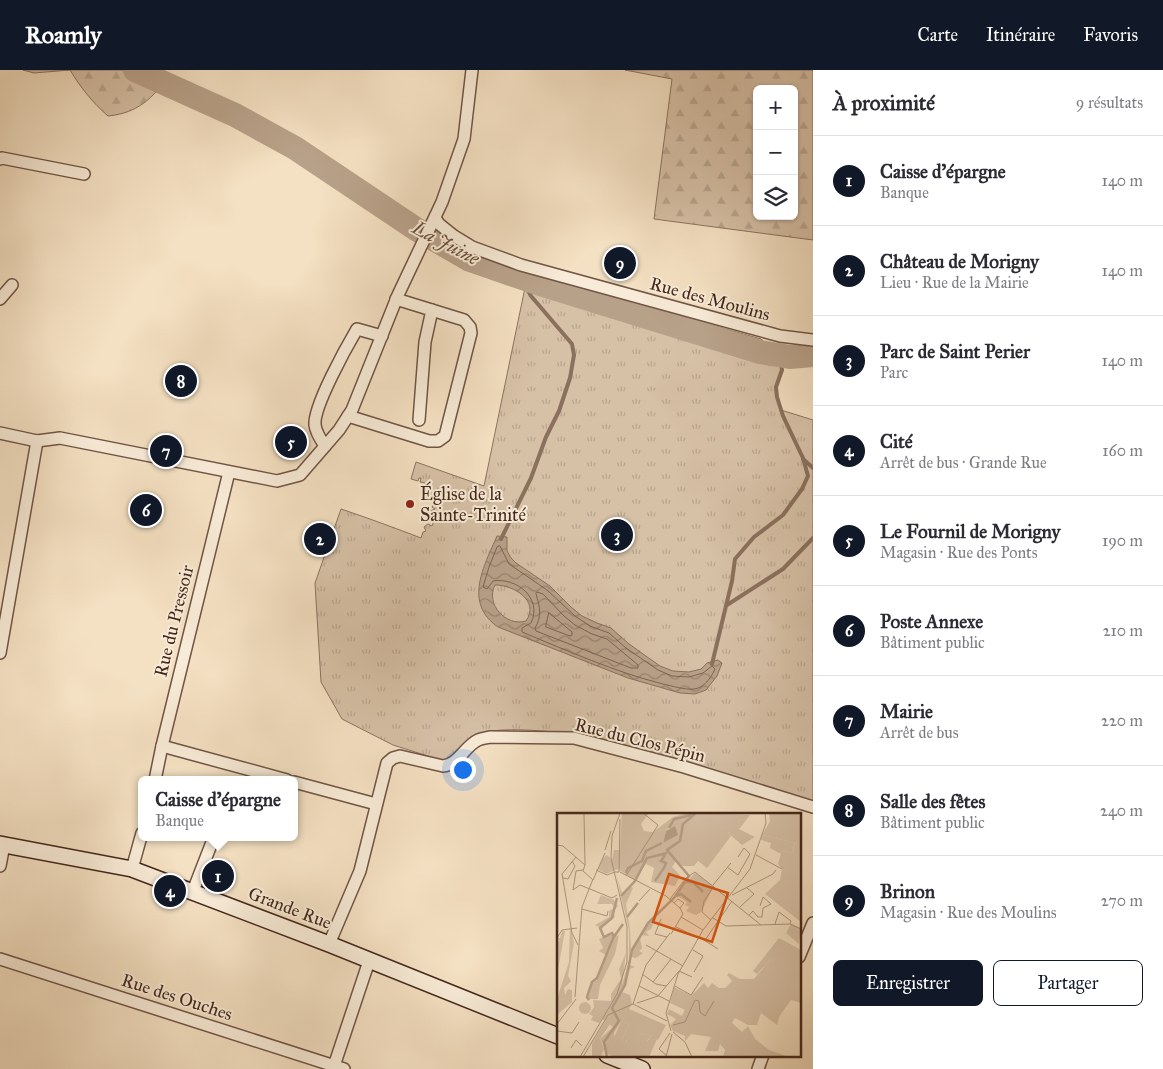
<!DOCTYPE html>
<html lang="fr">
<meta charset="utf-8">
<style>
body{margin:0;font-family:"IM FELL Great Primer",serif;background:#f7f7f7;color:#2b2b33}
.controls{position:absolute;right:15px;top:15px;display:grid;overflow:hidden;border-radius:8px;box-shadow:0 1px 4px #0004}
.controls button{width:45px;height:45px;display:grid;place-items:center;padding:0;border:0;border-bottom:1px solid #e1e1e2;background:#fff;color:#2b2b33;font:25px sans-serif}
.you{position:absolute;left:462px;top:699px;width:18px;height:18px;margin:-12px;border:4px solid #fff;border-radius:50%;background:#1a73e8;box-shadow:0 0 0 8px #1a73e833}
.badge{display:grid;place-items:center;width:32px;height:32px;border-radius:50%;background:#111827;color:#fff;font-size:16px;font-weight:700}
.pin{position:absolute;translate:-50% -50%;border:2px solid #fff;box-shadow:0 1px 5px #0006}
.popup{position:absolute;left:138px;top:706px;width:160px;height:65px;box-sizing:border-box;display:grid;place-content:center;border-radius:8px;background:#fff;filter:drop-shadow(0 1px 4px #0005);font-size:16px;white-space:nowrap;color:#7c7c81}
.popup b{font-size:19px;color:#2b2b33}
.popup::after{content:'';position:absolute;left:50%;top:100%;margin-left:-10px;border:10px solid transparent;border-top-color:#fff}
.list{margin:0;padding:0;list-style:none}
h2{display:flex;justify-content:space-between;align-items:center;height:65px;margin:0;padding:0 20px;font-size:21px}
h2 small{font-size:16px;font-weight:400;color:#7c7c81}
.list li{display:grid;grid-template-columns:32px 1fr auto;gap:15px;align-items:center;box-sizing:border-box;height:90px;padding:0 20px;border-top:1px solid #e1e1e2}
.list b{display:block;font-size:19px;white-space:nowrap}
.list p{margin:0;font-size:16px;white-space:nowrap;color:#7c7c81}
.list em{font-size:16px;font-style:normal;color:#7c7c81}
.actions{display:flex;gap:10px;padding:15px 20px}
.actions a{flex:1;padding:11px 0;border:1px solid #111827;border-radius:8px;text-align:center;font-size:18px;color:#111827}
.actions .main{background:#111827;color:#fff}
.icon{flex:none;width:28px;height:28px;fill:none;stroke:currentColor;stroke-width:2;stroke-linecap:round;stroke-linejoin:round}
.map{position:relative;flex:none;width:813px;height:999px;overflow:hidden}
header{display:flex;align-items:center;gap:30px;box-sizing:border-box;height:70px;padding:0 25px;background:#111827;color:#fff}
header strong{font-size:24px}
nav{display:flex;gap:28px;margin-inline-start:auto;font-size:18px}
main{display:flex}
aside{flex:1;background:#fff}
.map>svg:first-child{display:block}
.grass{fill:url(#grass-tufts);stroke:#8d7360}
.forest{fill:url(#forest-firs);stroke:#8d7360;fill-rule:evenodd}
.water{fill:url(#water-waves);stroke:#8a705d;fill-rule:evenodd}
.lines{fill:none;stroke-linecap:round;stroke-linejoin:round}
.shore{stroke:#7e6452;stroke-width:1}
.stream{stroke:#8a705d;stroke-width:4}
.river{stroke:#b8a189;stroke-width:24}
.street-casing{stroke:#705445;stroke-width:14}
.secondary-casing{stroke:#44261b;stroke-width:18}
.street{stroke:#f8ebd7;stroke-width:11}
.secondary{stroke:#f8ebd7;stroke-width:15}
.poi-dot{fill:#8f2418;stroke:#f8ebd7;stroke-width:2}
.labels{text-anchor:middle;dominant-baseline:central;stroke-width:4;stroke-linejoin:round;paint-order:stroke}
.street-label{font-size:18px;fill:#44261b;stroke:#f8ebd7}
.poi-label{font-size:18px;fill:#44261b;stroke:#f8ebd7;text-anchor:start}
.water-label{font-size:19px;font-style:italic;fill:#674b3c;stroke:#f8ebd7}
.inset-river{fill:none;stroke:#b8a189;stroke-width:2.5}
.inset-road{fill:none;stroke:#ae967f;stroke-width:1}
.view{fill:#d8540e;fill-opacity:0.15;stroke:#d8540e;stroke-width:2.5}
.inset-edge{fill:none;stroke:#44261b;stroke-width:2.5}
</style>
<header>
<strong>Roamly</strong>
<nav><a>Carte</a><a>Itinéraire</a><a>Favoris</a></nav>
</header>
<main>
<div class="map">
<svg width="813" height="999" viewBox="0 0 813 999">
<defs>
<pattern id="grass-tufts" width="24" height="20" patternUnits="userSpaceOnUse" patternTransform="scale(1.25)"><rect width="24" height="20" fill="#d6c0a6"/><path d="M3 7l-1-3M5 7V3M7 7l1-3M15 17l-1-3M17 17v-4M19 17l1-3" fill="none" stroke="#b9a58e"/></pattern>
<pattern id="forest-firs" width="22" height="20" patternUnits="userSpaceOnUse" patternTransform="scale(1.25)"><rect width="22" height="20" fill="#d6c0a6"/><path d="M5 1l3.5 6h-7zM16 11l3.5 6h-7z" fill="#b9a58e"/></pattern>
<pattern id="water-waves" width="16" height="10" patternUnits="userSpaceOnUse" patternTransform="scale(1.25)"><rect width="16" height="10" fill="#b8a189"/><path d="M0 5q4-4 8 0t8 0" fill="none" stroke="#97836f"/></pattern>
</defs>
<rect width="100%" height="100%" fill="#f4e0c2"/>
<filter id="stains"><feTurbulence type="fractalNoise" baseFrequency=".004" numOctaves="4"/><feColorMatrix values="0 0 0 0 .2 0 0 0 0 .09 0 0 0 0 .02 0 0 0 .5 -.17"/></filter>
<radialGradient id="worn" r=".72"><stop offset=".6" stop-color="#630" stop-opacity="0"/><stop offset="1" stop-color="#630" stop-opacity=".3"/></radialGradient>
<path class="grass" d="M 528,203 L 761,269 L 780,286 L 782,300 L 776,317 L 781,340 L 813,350 L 813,732 L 575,664 C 552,662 498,655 478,665 C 466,672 455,683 444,691 L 393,675 L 342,649 L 321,612 L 315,513 L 341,439 C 368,448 395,458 421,468 L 423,462 L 426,461 L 424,457 L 428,454 L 432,456 L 436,446 L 431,446 L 430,441 L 435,439 L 432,437 L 436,430 L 427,425 L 427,416 L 425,413 L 420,412 L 421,408 L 419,408 L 418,411 L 411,409 L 416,392 L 484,416 Z"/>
<g class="forest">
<path d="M 23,0 L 135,0 L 152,14 L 156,22 C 142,37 128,44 108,46 C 92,32 81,18 70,0 L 34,3 Z"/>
<path d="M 625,0 L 813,0 L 813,170 L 654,149 L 672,9 ZM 757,19 L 794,19 L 794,146 L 757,146 Z"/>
</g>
<path class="water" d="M 497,466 L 507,467 L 507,481 L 511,488 L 516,493 L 550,516 L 571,537 L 582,546 L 597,553 L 611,558 L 629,574 L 660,596 L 673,601 L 689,602 L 701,599 L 707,593 L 718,590 L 722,593 L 717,606 L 706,620 L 695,624 L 680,623 L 628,608 L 498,557 C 463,533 484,496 497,466 ZM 495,515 C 514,515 540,531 526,551 C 506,557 485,534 495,515 Z"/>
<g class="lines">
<g class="shore">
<path d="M 500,476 L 509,494 L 547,520 L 575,546 L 590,556 L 609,563 L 626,578 L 658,600 L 672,606 L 689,607 L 703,603 L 712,596 L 715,599 C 711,608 704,618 694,619 C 684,620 673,616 663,614 C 615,602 568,581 522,562 L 522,558 L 531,553 C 543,528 516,507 493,511 L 487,519 L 483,517 L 489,497 L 497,477 Z"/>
<path d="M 537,522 L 543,524 L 564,546 L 575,555 L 592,564 L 607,569 L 638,595 L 638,598 L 631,598 L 536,561 L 535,558 C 542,547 540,536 536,524 Z"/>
<path d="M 549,543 L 572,562 L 572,565 L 570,566 L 546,557 Z"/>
</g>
<g class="stream">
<path d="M 803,389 L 813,398"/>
<path d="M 501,469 L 531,408 L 546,367 L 559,341 L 570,308 L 574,285 L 572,274 L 531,226 L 520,207"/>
<path d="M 727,535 L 783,499 L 813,468"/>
<path d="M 712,594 L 732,511 L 735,489 L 754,467 L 783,445 L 802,419 L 808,406 L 803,388 L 783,346 L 777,327 L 776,317 L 782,300 L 780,286"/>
</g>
<path class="river" d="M 135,0 L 235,45 L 295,78 L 416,159 L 470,190 L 537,213 L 760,282 L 790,287 L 813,285"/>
<g class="street-casing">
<g id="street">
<path d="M 0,89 L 2,88 L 84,104"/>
<path d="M 435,148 L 439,154 L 454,166 L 472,177 L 521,195 L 780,266 L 813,270"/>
<path d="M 0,229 L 12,215"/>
<path d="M 348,346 L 429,371 L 438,371 L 445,366 L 471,263 L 470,257 L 464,250 L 396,229"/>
<path d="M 419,350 L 425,272 L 432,240"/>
<path d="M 0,363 L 37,371 L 60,368 L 277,411 L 300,405 L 339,360 L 352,340 L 398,225 L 442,132 L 464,69 L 472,0"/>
<path d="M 325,376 C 321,370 316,363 315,355 C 313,337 347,276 357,259 L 382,266"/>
<path d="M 0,583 L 37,371"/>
<path d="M 162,676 L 287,710"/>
<path d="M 155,710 L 162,676 L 229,402"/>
<path d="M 294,712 L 376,734"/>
<path d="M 0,796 L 4,775"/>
<path d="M 132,799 L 142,763"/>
<path d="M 193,821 L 214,767"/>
<path d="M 329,874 L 360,801 L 387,693 L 393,688 L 400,686 L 443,696 C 458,695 465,676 478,670 C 482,668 487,668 490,667 L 574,668 L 684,697 L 813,737"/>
<path d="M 799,887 L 813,853"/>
<path d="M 0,889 L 344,999"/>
<path d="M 333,999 L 369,891"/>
<path d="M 758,999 L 763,985"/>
</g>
</g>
<g class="secondary-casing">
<g id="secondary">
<path d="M 0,774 L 132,799 L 329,874 L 558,966"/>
<path d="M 607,985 L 642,999"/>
</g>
</g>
<use href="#street" class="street"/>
<use href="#secondary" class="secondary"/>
</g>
<circle class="poi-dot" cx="410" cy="434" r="5"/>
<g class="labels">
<g class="street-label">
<text transform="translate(710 229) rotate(15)">Rue des Moulins</text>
<text transform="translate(174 551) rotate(-76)">Rue du Pressoir</text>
<text transform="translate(640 670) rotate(14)">Rue du Clos Pépin</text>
<text transform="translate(290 838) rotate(21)">Grande Rue</text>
<text transform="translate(177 927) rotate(18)">Rue des Ouches</text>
</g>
<g class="poi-label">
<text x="420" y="424">Église de la<tspan x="420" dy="21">Sainte-Trinité</tspan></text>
</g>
<g class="water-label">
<text transform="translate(446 173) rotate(28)">La Juine</text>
</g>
</g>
<g transform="translate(557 743)">
<rect width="244" height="244" fill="#f4e0c2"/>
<path d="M 180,15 L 198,24 L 185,32 L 171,20 ZM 205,22 L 238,30 L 235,40 L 225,37 L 224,41 L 213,35 L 214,30 L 204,27 ZM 138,60 L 157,73 L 144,99 L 139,102 L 129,98 L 132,94 L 128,92 L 130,89 L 118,82 ZM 62,122 L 58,141 L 43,172 L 41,186 L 31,186 L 35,171 L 41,165 L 57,125 ZM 222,125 L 237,139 L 221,153 L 214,146 L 200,161 L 196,158 ZM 64,208 L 72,211 L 65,227 L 69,229 L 71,224 L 79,225 L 83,220 L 94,223 L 90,228 L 100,226 L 92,244 L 57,244 L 49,240 L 46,231 L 57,225 Z" fill="#d6c0a6"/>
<path d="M 65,0 L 92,0 L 84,11 L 87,18 L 96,19 L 116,4 L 130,0 L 193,2 L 183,15 L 171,20 L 174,23 L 150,55 L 141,48 L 137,53 L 126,53 L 119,48 L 115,54 L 123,62 L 118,73 L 94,69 L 97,55 L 89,51 L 77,67 L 61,56 L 49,61 L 41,56 L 46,45 L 50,42 L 55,47 L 57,37 L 63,37 ZM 112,15 L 121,22 L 106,30 L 109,18 ZM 239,28 L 244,28 L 244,109 L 208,81 L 223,67 L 225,56 L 221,51 L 225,37 L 235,40 ZM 59,61 L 65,80 L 73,73 L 76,75 L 69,91 L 73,117 L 74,136 L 94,105 L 101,101 L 94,116 L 89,119 L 92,123 L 85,122 L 83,125 L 85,135 L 82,138 L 86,140 L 79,145 L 74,144 L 73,152 L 78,154 L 73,156 L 65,179 L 73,182 L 75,191 L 72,196 L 109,212 L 101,227 L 99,226 L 95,230 L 90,229 L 94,223 L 83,220 L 81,229 L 72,224 L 68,229 L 65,227 L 72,211 L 64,208 L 57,220 L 60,232 L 51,228 L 46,231 L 43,226 L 56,214 L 45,206 L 42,210 L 34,207 L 36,203 L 32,201 L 37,194 L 36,187 L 54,188 L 54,181 L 64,166 L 62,156 L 69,140 L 65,172 L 72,148 L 72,117 ZM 44,82 L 57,87 L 61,93 L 56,99 L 58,104 L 47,110 L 45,117 L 47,123 L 55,119 L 60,123 L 56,125 L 49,142 L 42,138 L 46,135 L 42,126 L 46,124 L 43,115 L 38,112 L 52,104 L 52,98 L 57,95 L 55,91 L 40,91 ZM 13,110 L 17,130 L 11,163 L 14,168 L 7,175 L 8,182 L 11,176 L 15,177 L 15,189 L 0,202 L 0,186 L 12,149 ZM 234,111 L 244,115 L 242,131 L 229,120 ZM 5,118 L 8,118 L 0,162 L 0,128 L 3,128 L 0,126 L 3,125 ZM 222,125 L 244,137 L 244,190 L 234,187 L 222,204 L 220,212 L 204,200 L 200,212 L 191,212 L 178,205 L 175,210 L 185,219 L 191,213 L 198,226 L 212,237 L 232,244 L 166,244 L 168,237 L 163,231 L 161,238 L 148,238 L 154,224 L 134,221 L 128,228 L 128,223 L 116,218 L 113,212 L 119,206 L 110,201 L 112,196 L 125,203 L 134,182 L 144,168 L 135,182 L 147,170 L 151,175 L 155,170 L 162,175 L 168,175 L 175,168 L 170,162 L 172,160 L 183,166 L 197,166 L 214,146 L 221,152 L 236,139 Z" fill="#d6c0a6" fill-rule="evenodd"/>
<path d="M 117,174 L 135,183 L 128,197 L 113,190 Z" fill="#d6c0a6"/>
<path d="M22 195a6 6 0 1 1 12 0a6 6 0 1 1-12 0ZM 48,208 L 53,211 L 43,226 L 47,236 L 44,244 L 35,244 L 35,231 Z" fill="#d6c0a6"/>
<path d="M 212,0 L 244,0 L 244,28 L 238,30 L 205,22 L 213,8 Z" fill="#d6c0a6"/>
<path d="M 118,13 L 121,22 L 106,30 L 109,18 Z" fill="#b8a189"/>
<path class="inset-river" d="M 112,15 L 117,6 L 135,2M 69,60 L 71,55 L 85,48 L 89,38 L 105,30M 98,68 L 107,55 L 109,50 L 104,48 L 108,42M 128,69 L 136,69 L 146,79M 64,83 L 78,68 L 90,45 L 110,40M 119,83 L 124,81 L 134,89M 70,104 L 81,90M 56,125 L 66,111M 32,187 L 30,184 L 35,169 L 40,165 L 57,123 L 55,120 L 47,124 L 43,115 L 55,105 L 60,85M 50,244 L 47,229 L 62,208 L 55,195 L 68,172 L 75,137 L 91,110 L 117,85 L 132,63 L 110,37 L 123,28 L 126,11 L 139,0"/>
<path class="inset-road" d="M 27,1 L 28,52M 0,32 L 6,33 L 28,52M 48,37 L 54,18M 199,42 L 225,56M 19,44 L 5,61 L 15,120 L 21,132M 28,52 L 26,58 L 35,66M 170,54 L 181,62 L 193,41 L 187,35 L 181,44M 26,57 L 19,58 L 16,77 L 23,72 L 55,85 L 60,82M 39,57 L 50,62 L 58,59M 58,59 L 62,59 L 63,6M 63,59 L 109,83 L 123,95 L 126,101 L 114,121M 69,63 L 101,12 L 86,0M 6,65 L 11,66 L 18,53 L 15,48M 36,67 L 48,40M 156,72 L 174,50M 175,82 L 216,61 L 219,57M 113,86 L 129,65 L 138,59 L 204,112M 82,88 L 93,76M 117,90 L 121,86 L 127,90 L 123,95M 183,94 L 197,81 L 190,75M 25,96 L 50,103 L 51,98M 192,102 L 196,98 L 201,104 L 205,104 L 206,95 L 214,91 L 206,84 L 203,93M 124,104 L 146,117M 156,105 L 169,113 L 233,111 L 244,116M 104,106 L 98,121 L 110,124M 154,107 L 145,99 L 147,88 L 157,73M 218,111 L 222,99 L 234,108 L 233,111M 119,114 L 142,125M 142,124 L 161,136M 0,125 L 5,117 L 20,115M 148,127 L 175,88M 89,132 L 126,153M 136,137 L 146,143 L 137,159M 85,161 L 99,171 L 109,173M 96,169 L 114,146M 82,173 L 112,188M 118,173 L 134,182 L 146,164M 18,184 L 25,94 L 36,66M 80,190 L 101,183 L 122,158 L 135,164M 76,191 L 89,152 L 113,120M 76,191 L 110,208M 0,211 L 19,186M 116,212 L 128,209 L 138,187 L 142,188 L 143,199 L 148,203 L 157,188M 0,218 L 15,220 L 22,209M 114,218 L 109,200 L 121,161 L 146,117 L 193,56 L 209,10 L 208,0M 116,219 L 128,229 L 135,244M 14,235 L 19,227 L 25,233M 110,243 L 102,236 L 113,220M 23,244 L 60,181 L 70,149 L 70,114 L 54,45 L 55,23 L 63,0M 26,244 L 51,202 L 76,191M 109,244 L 115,221"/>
<path class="view" d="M 112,61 L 171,80 L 155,129 L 96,109 Z"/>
<rect width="244" height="244" class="inset-edge"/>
</g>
<rect width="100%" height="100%" filter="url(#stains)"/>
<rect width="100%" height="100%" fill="url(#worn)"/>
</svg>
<div class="controls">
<button>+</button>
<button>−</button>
<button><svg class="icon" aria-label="layers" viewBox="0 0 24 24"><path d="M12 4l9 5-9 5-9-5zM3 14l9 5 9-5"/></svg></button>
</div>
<div class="you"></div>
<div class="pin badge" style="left:218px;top:806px">1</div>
<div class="popup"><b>Caisse d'épargne</b>Banque</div>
<div class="pin badge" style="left:320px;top:469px">2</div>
<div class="pin badge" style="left:617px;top:465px">3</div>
<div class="pin badge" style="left:170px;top:821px">4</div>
<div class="pin badge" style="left:291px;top:372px">5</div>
<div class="pin badge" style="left:146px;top:440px">6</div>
<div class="pin badge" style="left:166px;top:381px">7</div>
<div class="pin badge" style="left:181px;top:311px">8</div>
<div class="pin badge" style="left:620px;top:193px">9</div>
</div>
<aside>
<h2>À proximité<small>9 résultats</small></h2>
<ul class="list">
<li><span class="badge">1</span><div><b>Caisse d'épargne</b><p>Banque</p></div><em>140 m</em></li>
<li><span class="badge">2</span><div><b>Château de Morigny</b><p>Lieu · Rue de la Mairie</p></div><em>140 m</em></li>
<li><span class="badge">3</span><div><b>Parc de Saint Perier</b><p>Parc</p></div><em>140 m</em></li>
<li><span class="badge">4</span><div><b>Cité</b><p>Arrêt de bus · Grande Rue</p></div><em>160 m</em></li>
<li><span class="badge">5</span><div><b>Le Fournil de Morigny</b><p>Magasin · Rue des Ponts</p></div><em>190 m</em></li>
<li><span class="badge">6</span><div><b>Poste Annexe</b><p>Bâtiment public</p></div><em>210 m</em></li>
<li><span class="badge">7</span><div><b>Mairie</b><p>Arrêt de bus</p></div><em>220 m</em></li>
<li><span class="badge">8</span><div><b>Salle des fêtes</b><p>Bâtiment public</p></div><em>240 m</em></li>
<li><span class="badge">9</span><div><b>Brinon</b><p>Magasin · Rue des Moulins</p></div><em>270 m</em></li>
</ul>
<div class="actions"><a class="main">Enregistrer</a><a>Partager</a></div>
</aside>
</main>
